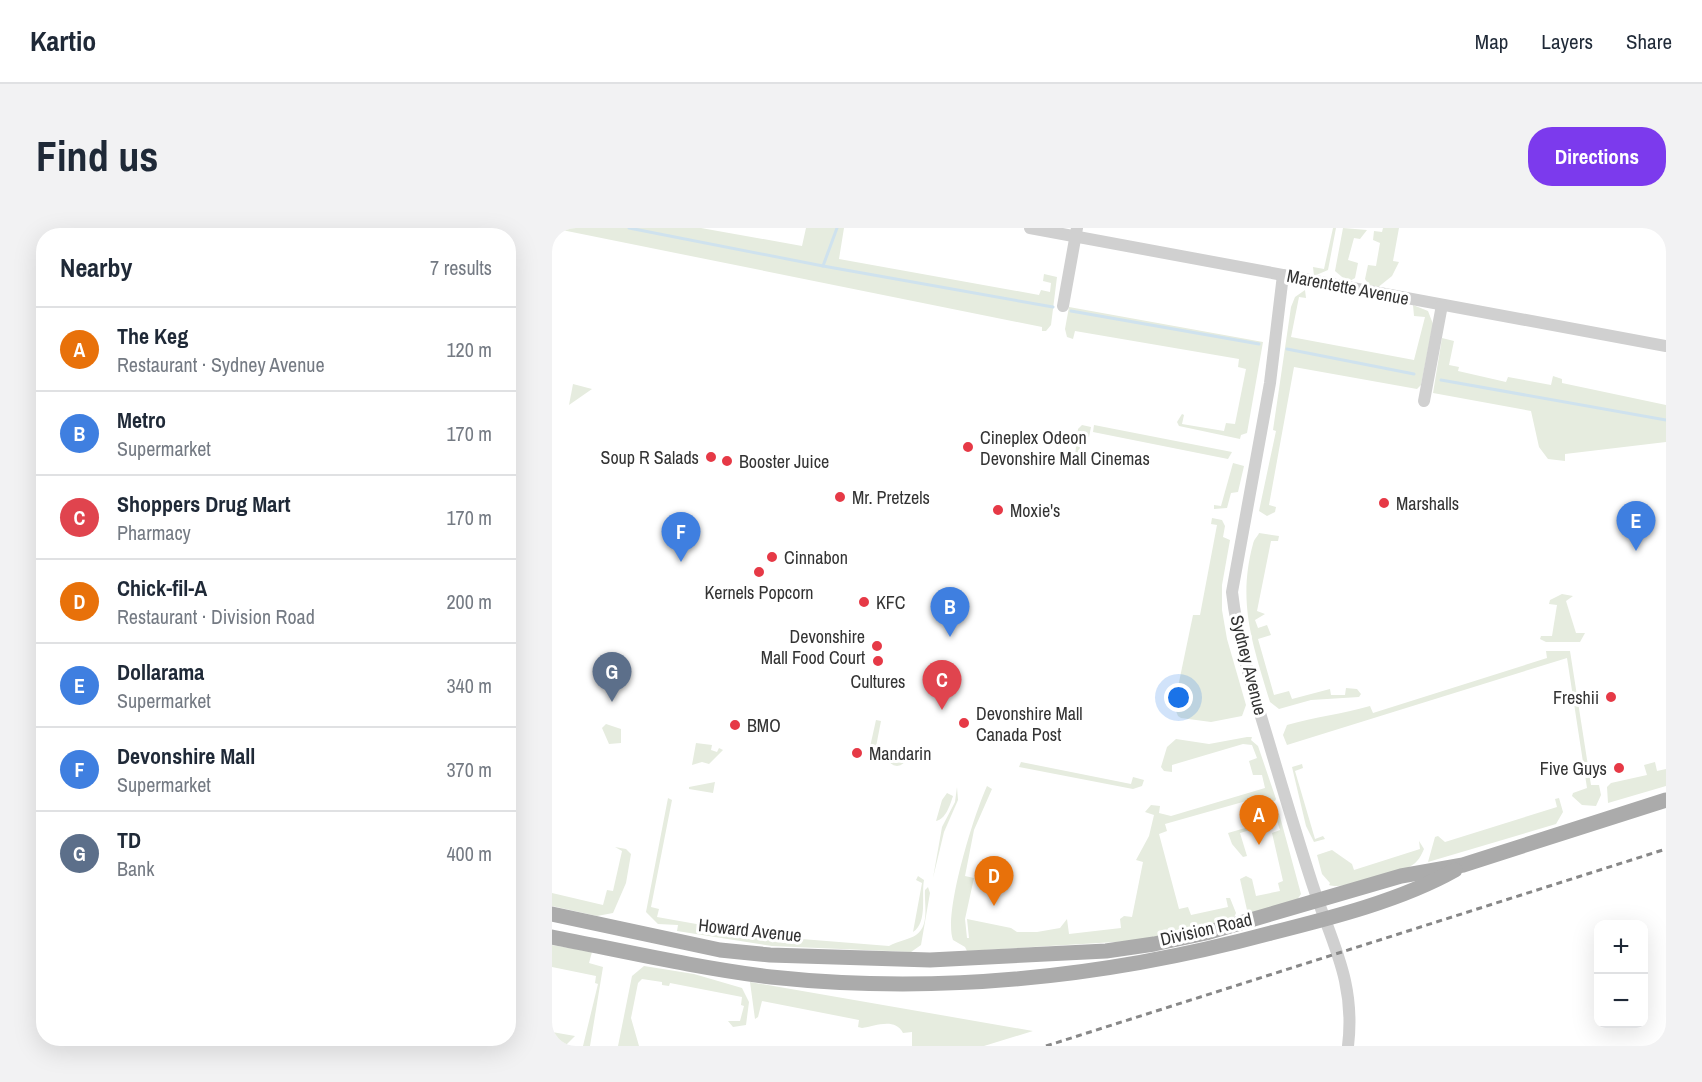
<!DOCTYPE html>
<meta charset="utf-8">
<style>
body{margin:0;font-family:"Archivo Narrow",sans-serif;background:#f2f2f3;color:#1f2937}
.controls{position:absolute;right:18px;bottom:18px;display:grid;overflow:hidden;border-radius:12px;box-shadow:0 6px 24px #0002}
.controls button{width:54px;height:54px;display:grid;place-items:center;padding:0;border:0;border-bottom:2px solid #e0e1e3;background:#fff;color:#1f2937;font:30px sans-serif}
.you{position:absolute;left:627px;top:470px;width:21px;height:21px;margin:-15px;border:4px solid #fff;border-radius:50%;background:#1a73e8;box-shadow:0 0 0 9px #1a73e833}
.badge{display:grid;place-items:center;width:39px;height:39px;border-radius:50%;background:#7c3aed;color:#fff;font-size:20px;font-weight:700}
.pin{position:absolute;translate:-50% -50px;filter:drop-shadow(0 2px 3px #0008)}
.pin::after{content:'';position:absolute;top:32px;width:21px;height:18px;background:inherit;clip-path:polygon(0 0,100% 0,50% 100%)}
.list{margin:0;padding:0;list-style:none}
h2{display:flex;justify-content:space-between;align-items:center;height:78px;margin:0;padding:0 24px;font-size:26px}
h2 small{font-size:20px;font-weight:400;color:#747a83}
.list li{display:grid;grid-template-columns:39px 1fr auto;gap:18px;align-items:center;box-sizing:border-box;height:84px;padding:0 24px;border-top:2px solid #e0e1e3}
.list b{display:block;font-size:22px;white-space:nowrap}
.list p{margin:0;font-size:20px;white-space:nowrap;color:#747a83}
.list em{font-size:20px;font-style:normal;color:#747a83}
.map{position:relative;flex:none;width:1114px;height:818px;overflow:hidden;border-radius:24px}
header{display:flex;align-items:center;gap:36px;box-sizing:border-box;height:84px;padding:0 30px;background:#fff;border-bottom:2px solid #e0e1e3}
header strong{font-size:28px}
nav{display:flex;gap:33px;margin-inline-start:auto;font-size:21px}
.intro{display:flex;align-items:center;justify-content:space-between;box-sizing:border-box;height:144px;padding:0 36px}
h1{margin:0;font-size:42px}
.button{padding:15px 27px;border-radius:24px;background:#7c3aed;color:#fff;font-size:21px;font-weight:700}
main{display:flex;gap:36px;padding:0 36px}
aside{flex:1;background:#fff;border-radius:24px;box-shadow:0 6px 24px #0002}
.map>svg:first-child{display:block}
.green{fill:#e6ecdf}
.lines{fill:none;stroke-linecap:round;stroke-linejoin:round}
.stream{stroke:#cfe2ee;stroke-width:3}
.minor{stroke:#d0d0d0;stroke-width:12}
.major{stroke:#ababab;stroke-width:15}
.rail{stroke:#888;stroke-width:3;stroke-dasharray:6 4.5;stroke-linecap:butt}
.poi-dot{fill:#e63946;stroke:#fff;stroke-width:2}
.labels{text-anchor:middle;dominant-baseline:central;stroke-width:6;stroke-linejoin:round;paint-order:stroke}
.street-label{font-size:18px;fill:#333;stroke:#fff}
.poi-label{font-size:18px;fill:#333;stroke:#fff;text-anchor:start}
</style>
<header>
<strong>Kartio</strong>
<nav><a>Map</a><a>Layers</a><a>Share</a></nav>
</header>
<div class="intro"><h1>Find us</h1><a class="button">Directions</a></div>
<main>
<aside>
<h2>Nearby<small>7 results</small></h2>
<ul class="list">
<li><span class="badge" style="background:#e8710a">A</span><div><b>The Keg</b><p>Restaurant · Sydney Avenue</p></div><em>120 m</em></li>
<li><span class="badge" style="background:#3f7fe0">B</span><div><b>Metro</b><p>Supermarket</p></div><em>170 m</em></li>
<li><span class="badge" style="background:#e0444e">C</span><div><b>Shoppers Drug Mart</b><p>Pharmacy</p></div><em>170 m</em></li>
<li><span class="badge" style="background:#e8710a">D</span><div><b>Chick-fil-A</b><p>Restaurant · Division Road</p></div><em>200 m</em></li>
<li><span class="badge" style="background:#3f7fe0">E</span><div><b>Dollarama</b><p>Supermarket</p></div><em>340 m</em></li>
<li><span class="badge" style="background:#3f7fe0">F</span><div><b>Devonshire Mall</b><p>Supermarket</p></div><em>370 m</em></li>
<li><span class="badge" style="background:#5c6f8a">G</span><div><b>TD</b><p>Bank</p></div><em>400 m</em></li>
</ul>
</aside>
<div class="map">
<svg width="1114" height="818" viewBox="0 0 1114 818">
<rect width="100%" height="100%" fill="#fff"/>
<g class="green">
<path d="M 0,0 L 149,0 L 250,18 L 254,0 L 292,0 L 287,31 L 487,67 L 489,62 L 498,64 L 499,55 L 491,53 L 492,46 L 505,49 L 499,97 L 494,103 L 490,103 L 490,99 Z"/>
<path d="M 781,0 L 784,0 L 776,42 L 762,48 L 761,39 L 772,41 Z"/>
<path d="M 791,0 L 815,2 L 808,11 L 802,10 L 796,32 L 806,35 L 803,50 L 796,54 L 783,43 Z"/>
<path d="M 831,0 L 847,0 L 841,33 L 847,34 L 840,48 L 825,60 L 818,59 L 813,51 L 816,37 L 824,38 L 828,15 L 821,12 L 822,3 L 830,4 Z"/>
<path d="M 753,62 L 754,70 L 747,69 L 739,109 L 862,132 L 873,89 L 862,88 L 861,77 L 876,83 L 881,96 L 869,157 L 865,161 L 742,139 L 717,277 L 724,279 L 723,284 L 715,288 L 707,283 L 724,203 L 721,202 L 739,79 L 743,69 Z"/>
<path d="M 517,79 L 711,114 L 695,205 L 689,207 L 688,211 L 627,198 L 625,194 L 630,186 L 632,187 L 630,196 L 672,203 L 674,195 L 683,196 L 694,141 L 686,139 L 687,131 L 523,103 L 521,111 L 515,109 L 513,101 Z"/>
<path d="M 890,110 L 902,113 L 897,137 L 907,139 L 906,143 L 954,154 L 956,149 L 999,157 L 1001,148 L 1010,151 L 1010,155 L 1114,177 L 1114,214 L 1013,226 L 1013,233 L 996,231 L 987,219 L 979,183 L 881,165 Z"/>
<path d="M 21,156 L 40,161 L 17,177 Z"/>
<path d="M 530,197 L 539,199 L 537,209 L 530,208 L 526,229 L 523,228 L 526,201 Z"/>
<path d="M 542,197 L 680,224 L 676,231 L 541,204 Z"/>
<path d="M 681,235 L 692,238 L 686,264 L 679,265 L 675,280 L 662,281 L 662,277 L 669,278 Z"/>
<path d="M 660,290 L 670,292 L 673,298 L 671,309 L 678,312 L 670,357 L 670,382 L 675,411 L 694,477 L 690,488 L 659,494 L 629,490 L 626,488 L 622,478 L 641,387 L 648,387 L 665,297 L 659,296 Z"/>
<path d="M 707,305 L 727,308 L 726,313 L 719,313 L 705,383 L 713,386 L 703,392 L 706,400 L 715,397 L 719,407 L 706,411 L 722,467 L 737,463 L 740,471 L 778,461 L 779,467 L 793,467 L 794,460 L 805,461 L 809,466 L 807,469 L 759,472 L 727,481 L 718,474 C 701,417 685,375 701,316 C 702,311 706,308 707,305 Z"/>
<path d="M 1010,366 L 1021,368 L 1014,373 L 1024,405 L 1033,405 L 1028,414 L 994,414 L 988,411 L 989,408 L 1000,408 L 1005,377 L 997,376 L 998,372 Z"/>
<path d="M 994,423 L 1018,423 L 1039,557 L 1047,557 L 1049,567 L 1044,578 L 1030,577 L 1020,568 L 1021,565 L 1035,560 L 1015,430 L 735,517 L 731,507 L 735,497 C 763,489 790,486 818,478 L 821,485 L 995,430 Z"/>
<path d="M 324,492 L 329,493 L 322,529 L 316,528 Z"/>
<path d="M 54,496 L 69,501 L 69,515 L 57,516 L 50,500 Z"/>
<path d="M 695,509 L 700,509 L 699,512 L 706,518 L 724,571 L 723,573 L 716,575 L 712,568 L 613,596 L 615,603 L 607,606 L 627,681 L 636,679 L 639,687 L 676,679 L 674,670 L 678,670 L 684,685 L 681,692 L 596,712 L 415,723 L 413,719 L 401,712 C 391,686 422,586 435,558 L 440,561 L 422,602 L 413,648 L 422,650 L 413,691 L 415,710 L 417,710 L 415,691 L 459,700 L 465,704 L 485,704 L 508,700 L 515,691 L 517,706 L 569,700 L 568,691 L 572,688 L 580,689 L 591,634 L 584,632 L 597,608 L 602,587 L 593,584 L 599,577 L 608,578 L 607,585 L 619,588 L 713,560 L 710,547 L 701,547 L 697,533 L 705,530 L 700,517 L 691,516 L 620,537 L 620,544 L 612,543 L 609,539 L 615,519 L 624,511 L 657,516 Z"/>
<path d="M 144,515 L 160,517 L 159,522 L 165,524 L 167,520 L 171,522 L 157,536 L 150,534 L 140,537 Z"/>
<circle cx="345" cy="529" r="9"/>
<path d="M 469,534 L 579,556 L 581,549 L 592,552 L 590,558 L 581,561 L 467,539 Z"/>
<path d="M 1103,534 L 1105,543 L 1114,541 L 1114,558 L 1056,575 L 1055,559 L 1059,555 L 1095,547 L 1092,537 Z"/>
<path d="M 750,536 L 751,540 L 743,543 L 763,611 L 771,608 L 773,611 L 762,614 L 754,598 L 740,539 Z"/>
<path d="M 163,554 L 161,565 L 137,561 L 137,559 Z"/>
<path d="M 405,559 L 406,572 L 392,604 L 381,650 L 390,599 L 403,574 Z"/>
<path d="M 395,565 L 401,568 C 398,577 394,591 384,593 L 390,572 Z"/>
<path d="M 116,570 L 120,572 L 99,679 L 107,681 L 105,689 L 212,708 L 337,718 C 346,713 358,711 364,707 C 378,698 372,675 373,662 L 376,659 L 378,665 L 369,717 L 359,724 L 220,718 L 125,703 L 126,697 L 106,696 L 94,684 Z"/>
<path d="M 1007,570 L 1011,584 L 1004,596 L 876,634 L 883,609 L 886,608 L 893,614 L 1005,579 L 1003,571 Z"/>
<path d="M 727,585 L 749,666 L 745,672 L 702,686 L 695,682 L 688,651 L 694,648 L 700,651 L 704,668 L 728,663 L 726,655 L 731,653 L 720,605 L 728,602 L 723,587 Z"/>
<path d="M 710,587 L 718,596 L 688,605 L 695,628 L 691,629 L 680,616 L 676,605 L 707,596 L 705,588 Z"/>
<path d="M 867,613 L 872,621 C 870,625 868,630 865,633 C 855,646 791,662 777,657 L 778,655 L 770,646 L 765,627 L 780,622 L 800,636 L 802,642 L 868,621 Z"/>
<path d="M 63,619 L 74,621 L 79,626 L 74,655 L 61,685 L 45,688 L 0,678 L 0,665 L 51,677 L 55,662 L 61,663 L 70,623 Z"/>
<path d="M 366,648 L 372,652 C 369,667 376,694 361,704 L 370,655 L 364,652 Z"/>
<path d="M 0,717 L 40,724 L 37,735 L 51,739 L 38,818 L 31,818 L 46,756 L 43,755 L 44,748 L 0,739 Z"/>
<path d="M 92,738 L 142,746 L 190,760 L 197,774 L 194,797 L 181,799 L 176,793 L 188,793 L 192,778 L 189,777 L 190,769 L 118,755 L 117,758 L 110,757 L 110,754 L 90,751 L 86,755 L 79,790 L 87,818 L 66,818 L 80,748 Z"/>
<path d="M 198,754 L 481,803 L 432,818 L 360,818 L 360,804 L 351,805 C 343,789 323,798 310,800 L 306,799 L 307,792 L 210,773 L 206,789 L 203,791 Z"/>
<path d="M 0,804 L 23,808 L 13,818 L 0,818 Z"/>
</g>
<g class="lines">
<g class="stream">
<path d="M 77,0 L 271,38 L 501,79"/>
<path d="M 271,38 L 285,0"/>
<path d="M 519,83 L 707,116"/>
<path d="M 735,121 L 862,146"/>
<path d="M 889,152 L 1114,192"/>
</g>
<g class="minor">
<path d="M 478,0 L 1114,118"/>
<path d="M 731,47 L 718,155 L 680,364 C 686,416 702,465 717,515 C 731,562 745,609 760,655 C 779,714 804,753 796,818"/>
<path d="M 511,78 L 525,0"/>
<path d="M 872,173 L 890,77"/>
</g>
<g class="major">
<path d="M 0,686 L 168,722 L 218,727 L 378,732 L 554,723 L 602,716 L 654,705 L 849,648 L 911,637 L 1114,572"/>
<path d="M 0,709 C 72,723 146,740 219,749 C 387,767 556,749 719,705 C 779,690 850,672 903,642"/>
</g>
<path class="rail" d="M 494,818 L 1114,621"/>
</g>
<g class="poi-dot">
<circle cx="416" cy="219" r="6"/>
<circle cx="159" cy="229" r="6"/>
<circle cx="175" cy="233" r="6"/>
<circle cx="288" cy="269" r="6"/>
<circle cx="832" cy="275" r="6"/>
<circle cx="446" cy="282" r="6"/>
<circle cx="220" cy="329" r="6"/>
<circle cx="207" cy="344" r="6"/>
<circle cx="312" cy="374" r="6"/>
<circle cx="325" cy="418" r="6"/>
<circle cx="326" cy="433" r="6"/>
<circle cx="1059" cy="469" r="6"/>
<circle cx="412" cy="495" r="6"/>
<circle cx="183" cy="497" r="6"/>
<circle cx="305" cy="525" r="6"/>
<circle cx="1067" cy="540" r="6"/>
</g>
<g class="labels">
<g class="street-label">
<text transform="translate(796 59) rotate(11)">Marentette Avenue</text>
<text transform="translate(697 437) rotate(76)">Sydney Avenue</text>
<text transform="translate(654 701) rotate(-13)">Division Road</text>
<text transform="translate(198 702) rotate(6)">Howard Avenue</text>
</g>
<g class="poi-label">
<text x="428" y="209">Cineplex Odeon<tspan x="428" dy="21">Devonshire Mall Cinemas</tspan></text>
<text x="147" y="229" text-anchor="end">Soup R Salads</text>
<text x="187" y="233">Booster Juice</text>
<text x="300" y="269">Mr. Pretzels</text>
<text x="844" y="275">Marshalls</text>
<text x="458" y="282">Moxie's</text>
<text x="232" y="329">Cinnabon</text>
<text x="207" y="364" text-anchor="middle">Kernels Popcorn</text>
<text x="324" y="374">KFC</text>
<text x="313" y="408" text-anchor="end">Devonshire<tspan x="313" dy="21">Mall Food Court</tspan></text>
<text x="326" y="453" text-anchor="middle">Cultures</text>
<text x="1047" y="469" text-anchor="end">Freshii</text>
<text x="424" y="485">Devonshire Mall<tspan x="424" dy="21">Canada Post</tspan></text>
<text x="195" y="497">BMO</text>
<text x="317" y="525">Mandarin</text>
<text x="1055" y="540" text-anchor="end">Five Guys</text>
</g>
</g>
</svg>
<div class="controls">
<button>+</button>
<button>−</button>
</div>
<div class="you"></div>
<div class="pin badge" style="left:707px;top:617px;background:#e8710a">A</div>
<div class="pin badge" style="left:398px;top:409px;background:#3f7fe0">B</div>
<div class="pin badge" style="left:390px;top:482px;background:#e0444e">C</div>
<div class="pin badge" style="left:442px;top:678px;background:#e8710a">D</div>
<div class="pin badge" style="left:1084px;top:323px;background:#3f7fe0">E</div>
<div class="pin badge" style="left:129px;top:334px;background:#3f7fe0">F</div>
<div class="pin badge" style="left:60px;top:474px;background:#5c6f8a">G</div>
</div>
</main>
